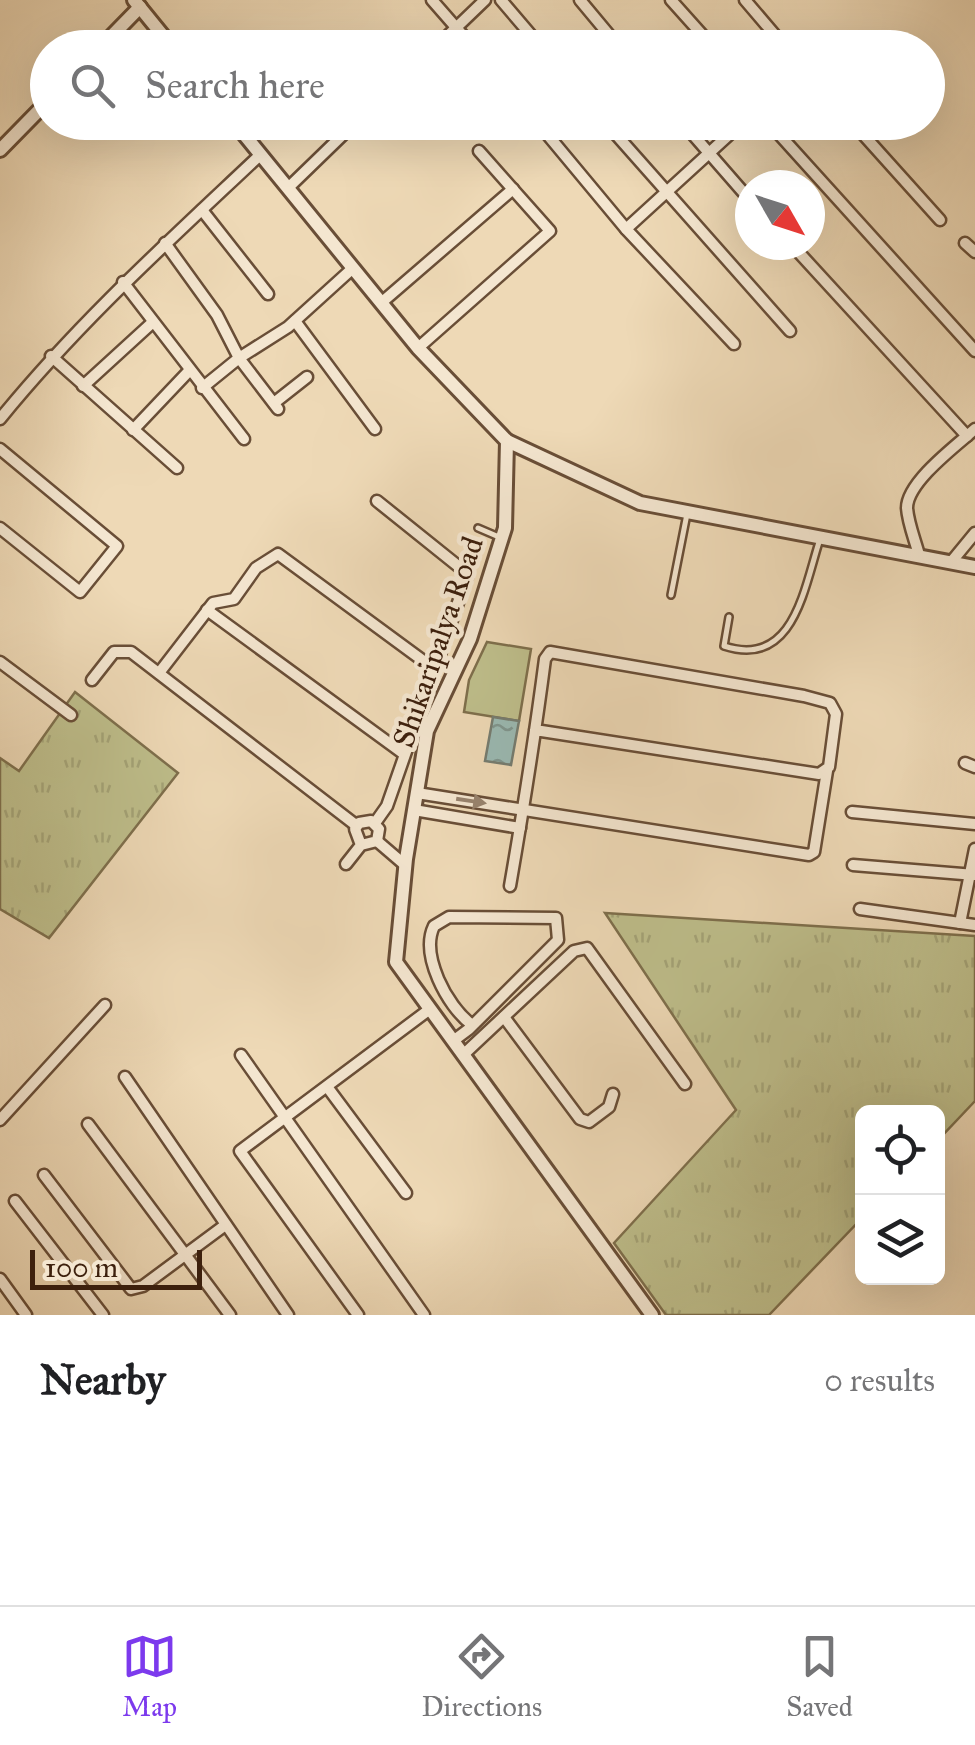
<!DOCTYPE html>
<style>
body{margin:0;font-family:"IM FELL Great Primer",serif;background:#f6f6f6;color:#202124}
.controls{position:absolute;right:30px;bottom:30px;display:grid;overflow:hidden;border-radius:15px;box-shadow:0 10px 40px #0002}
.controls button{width:90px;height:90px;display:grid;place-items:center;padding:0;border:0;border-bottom:2px solid #e0e0e0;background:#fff;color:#202124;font:50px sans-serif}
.compass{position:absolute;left:735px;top:170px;width:90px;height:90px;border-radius:50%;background:#fff;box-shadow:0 10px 40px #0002;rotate:129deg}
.scale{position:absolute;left:30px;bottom:25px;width:172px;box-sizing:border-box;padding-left:10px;border:5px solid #3d200d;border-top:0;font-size:28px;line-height:35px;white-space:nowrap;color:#3d200d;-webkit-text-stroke:8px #f4e6d0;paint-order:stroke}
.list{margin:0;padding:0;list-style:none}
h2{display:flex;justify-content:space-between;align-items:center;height:130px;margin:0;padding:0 40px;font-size:42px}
h2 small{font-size:32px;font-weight:400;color:#757577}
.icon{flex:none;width:55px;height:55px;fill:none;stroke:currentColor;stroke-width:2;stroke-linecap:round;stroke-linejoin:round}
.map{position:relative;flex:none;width:975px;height:1315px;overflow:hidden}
.search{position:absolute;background:#fff;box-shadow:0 10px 40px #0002;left:30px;right:30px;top:30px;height:110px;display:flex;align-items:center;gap:25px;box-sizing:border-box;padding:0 35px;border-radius:55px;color:#757577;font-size:38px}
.sheet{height:290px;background:#fff}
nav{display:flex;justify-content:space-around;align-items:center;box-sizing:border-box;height:140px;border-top:2px solid #e0e0e0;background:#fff;font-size:28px;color:#757577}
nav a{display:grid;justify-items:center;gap:5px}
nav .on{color:#7c3aed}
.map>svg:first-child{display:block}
.grass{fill:url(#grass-tufts);stroke:#7e6f4c;stroke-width:2.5}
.garden{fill:#bebe8b;stroke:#7e6f4c;stroke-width:2.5}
.water{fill:url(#water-ripples);stroke:#757c70;stroke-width:2.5}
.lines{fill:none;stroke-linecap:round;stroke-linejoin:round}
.service-casing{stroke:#694e37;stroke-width:10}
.minor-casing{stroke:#694e37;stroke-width:15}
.tertiary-casing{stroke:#694e37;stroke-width:18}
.service{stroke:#f4e6d0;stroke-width:5}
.minor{stroke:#f4e6d0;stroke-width:10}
.tertiary{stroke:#f4e6d0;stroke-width:12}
.oneway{fill:#98836e}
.labels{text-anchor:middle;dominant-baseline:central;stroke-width:9;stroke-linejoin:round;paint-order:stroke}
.street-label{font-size:30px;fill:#3d200d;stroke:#f4e6d0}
</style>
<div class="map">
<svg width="975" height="1315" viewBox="0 0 975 1315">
<defs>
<pattern id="grass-tufts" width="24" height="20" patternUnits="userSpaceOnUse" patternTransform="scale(2.5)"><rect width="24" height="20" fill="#bebe8b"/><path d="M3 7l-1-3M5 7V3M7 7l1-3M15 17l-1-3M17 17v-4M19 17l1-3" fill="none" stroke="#a4a377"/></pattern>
<pattern id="water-ripples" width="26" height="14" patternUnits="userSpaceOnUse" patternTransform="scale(2.5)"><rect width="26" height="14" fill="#9ab9b2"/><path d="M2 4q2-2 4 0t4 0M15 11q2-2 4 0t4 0" fill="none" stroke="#7f968f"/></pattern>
</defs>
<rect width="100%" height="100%" fill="#eed9b6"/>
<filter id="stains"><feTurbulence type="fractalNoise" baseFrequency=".002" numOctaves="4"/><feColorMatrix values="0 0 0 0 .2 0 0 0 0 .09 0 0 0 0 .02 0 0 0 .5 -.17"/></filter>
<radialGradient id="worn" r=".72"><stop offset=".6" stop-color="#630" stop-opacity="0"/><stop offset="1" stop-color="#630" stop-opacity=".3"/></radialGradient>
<g class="grass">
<path d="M 75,692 L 178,773 L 49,938 L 0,909 L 0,758 L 19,771 Z"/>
<path d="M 605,913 L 975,936 L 975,1101 L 938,1140 L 938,1112 L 862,1112 L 862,1218 L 769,1315 L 666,1315 L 614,1243 L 736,1110 Z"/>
</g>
<path class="garden" d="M 487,642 L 531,649 L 519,721 L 464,712 L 469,680 Z"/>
<path class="water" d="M 493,717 L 519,721 L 511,765 L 485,761 Z"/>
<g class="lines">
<g class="service-casing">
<g id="service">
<path d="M 478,528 L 499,537"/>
<path d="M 671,595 L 687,514"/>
<path d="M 729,617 L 724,646 C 794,669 804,588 820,539"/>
</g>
</g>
<g class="minor-casing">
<g id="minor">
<path d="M 432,0 L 474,48"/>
<path d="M 501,0 L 542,48"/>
<path d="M 580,0 L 620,48"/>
<path d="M 671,0 L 714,48"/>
<path d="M 745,0 L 786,48"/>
<path d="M 435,48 L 485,0"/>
<path d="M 537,122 L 626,229 L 743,122"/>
<path d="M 605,122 L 790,331"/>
<path d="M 682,122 L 750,200"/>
<path d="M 768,122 L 975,351"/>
<path d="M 852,122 L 940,220"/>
<path d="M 288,188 L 356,122"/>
<path d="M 202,210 L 268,294"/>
<path d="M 626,229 L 734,344"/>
<path d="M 165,243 L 217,315 L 239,358 L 202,388"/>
<path d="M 965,243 L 975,252"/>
<path d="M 792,245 L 967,436"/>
<path d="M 123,282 L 244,439"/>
<path d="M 381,303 L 513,189"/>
<path d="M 295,321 L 375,429"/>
<path d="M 418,348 L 550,231 L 479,151"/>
<path d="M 51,356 L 177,468"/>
<path d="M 83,386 L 153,322"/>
<path d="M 274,403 L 307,377"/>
<path d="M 278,409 L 239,358 L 288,327 L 353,268"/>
<path d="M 0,419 C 79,322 170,240 260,155"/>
<path d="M 133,430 L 189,371"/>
<path d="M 0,449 L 117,546 L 80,592 L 0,528"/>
<path d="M 919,555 C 915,540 908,523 907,508 C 907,482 957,445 975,429"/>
<path d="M 952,561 L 975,533"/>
<path d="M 207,610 L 404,754"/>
<path d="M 0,662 L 71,715"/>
<path d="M 159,673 L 213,603 L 234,599 L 256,568 L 278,554 L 433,668"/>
<path d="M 92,680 L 114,652 L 131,652 L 357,826"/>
<path d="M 965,763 L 975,767"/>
<path d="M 417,793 L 809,855 L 814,852 L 827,771"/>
<path d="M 414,810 L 520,828"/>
<path d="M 852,812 L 975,824"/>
<path d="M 375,823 L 387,806 L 468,574 L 377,501"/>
<path d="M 377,841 L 405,865"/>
<path d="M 346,864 L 361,845 L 377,841 L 379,829 L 371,821 L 359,823 L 355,829 L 361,845"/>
<path d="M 853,865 L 975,875"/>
<path d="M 510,886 C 523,811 535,736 545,659 L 550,652 L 804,696 L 830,703 L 836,714 L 829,767 L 819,774 L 535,730"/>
<path d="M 860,909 L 975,925"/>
<path d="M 960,923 L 975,849"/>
<path d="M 504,1017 L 580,1119 L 589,1122 L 609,1107 L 613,1094"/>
<path d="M 453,1041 L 469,1029 L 558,940 L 556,918 L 449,917 L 434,926 C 420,955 447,1006 471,1024"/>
<path d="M 241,1055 L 424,1315"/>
<path d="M 463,1055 L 574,951 L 587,948 L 685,1084"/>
<path d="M 125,1077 L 288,1315"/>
<path d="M 328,1088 L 406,1193"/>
<path d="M 0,1120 L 105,1005"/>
<path d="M 88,1124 L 230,1315"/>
<path d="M 44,1175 L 131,1289 L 143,1286 L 224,1226"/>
<path d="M 15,1201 L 103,1315"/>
<path d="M 0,1279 L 26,1315"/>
<path d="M 358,1315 L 240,1151 L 430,1009"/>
</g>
</g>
<g class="tertiary-casing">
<g id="tertiary">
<path d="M 134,0 L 173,48"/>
<path d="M 100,48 L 140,7"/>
<path d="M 234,122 L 418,348 L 507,441 L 505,528 L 470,639 L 427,731 L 406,859 L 396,962 L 652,1315"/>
<path d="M 0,150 L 48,101"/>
<path d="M 507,441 L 640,503 L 975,567"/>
</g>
</g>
<use href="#service" class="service"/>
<use href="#minor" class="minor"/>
<use href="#tertiary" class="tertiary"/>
</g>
<defs><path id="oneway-solid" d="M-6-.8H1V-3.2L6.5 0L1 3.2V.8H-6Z" transform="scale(2.5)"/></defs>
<use class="oneway" href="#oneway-solid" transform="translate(471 801) rotate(9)"/>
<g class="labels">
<g class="street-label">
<text transform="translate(438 642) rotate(-71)">Shikaripalya Road</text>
</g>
</g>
<rect width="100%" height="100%" filter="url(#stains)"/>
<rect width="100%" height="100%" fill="url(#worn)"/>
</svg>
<div class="controls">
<button><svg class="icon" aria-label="locate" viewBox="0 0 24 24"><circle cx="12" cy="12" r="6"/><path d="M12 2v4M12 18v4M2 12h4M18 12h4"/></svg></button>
<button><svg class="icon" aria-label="layers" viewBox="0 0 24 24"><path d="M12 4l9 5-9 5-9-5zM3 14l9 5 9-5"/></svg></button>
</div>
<svg class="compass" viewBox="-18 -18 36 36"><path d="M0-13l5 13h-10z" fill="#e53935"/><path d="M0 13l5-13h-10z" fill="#757577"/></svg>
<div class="scale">100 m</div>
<div class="search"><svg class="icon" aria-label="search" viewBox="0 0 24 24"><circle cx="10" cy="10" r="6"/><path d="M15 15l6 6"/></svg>Search here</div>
</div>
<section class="sheet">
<h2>Nearby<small>0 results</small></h2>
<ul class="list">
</ul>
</section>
<nav>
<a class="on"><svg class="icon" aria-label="map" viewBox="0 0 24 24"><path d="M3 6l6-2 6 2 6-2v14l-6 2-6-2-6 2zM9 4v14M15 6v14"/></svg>Map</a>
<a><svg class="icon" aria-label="directions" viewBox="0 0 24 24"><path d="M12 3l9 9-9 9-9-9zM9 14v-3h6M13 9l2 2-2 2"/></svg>Directions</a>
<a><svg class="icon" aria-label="saved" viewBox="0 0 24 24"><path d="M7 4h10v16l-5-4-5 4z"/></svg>Saved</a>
</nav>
